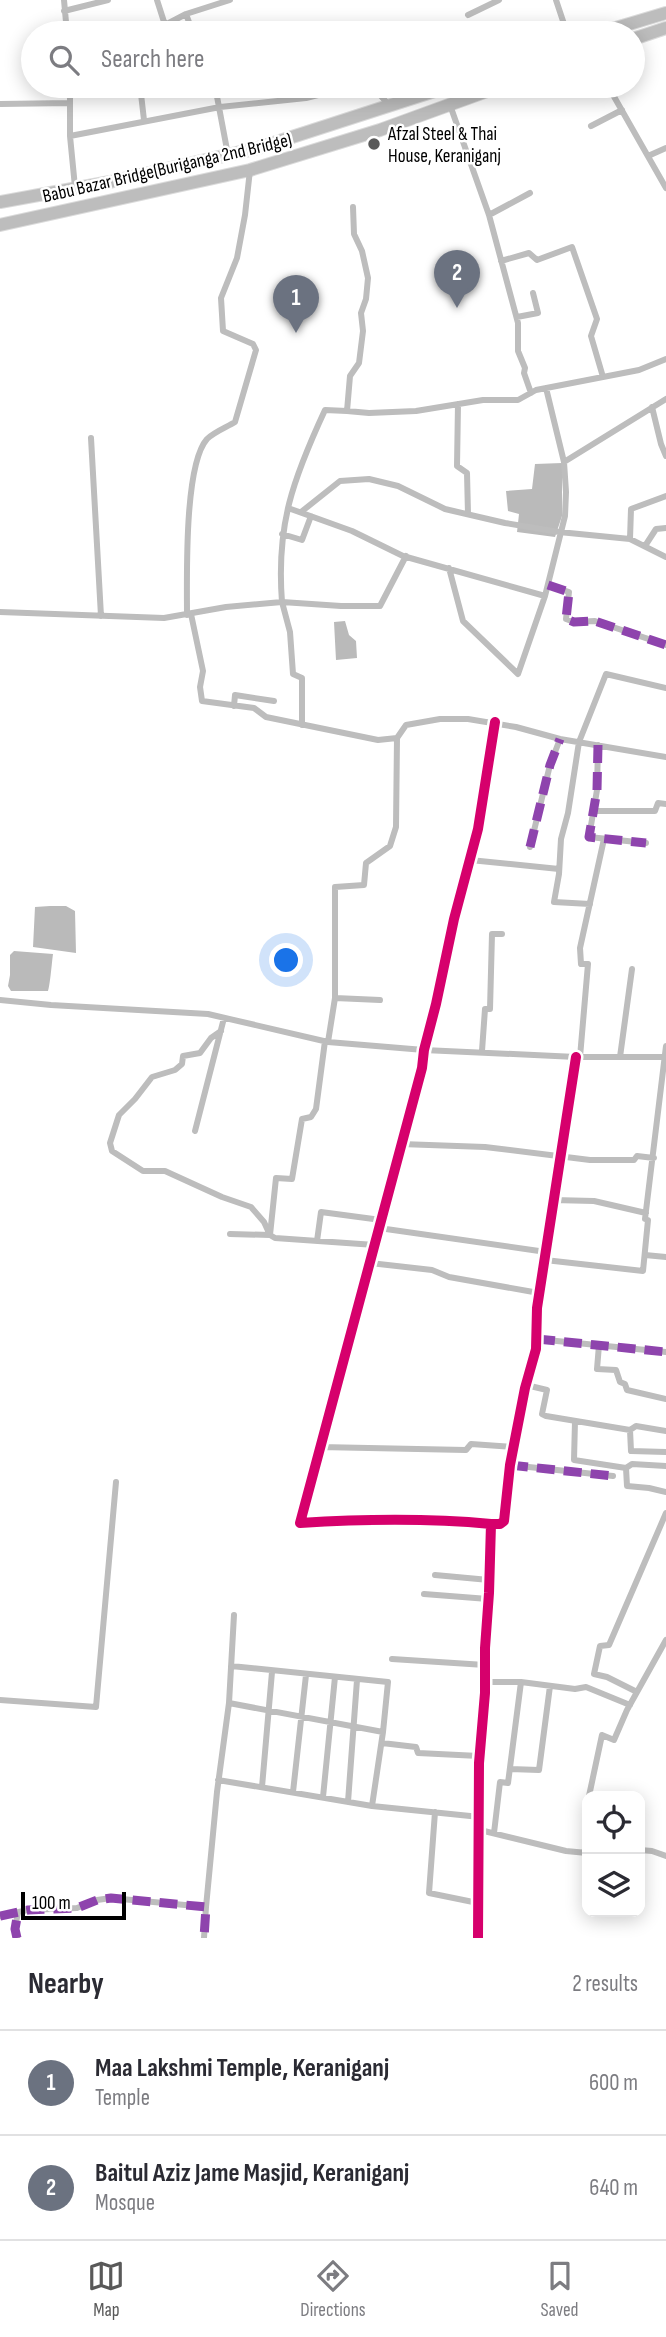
<!DOCTYPE html>
<html lang="en">
<head>
<meta charset="utf-8">
<style>
	body { margin:0; font-family:"Sofia Sans Condensed",sans-serif; background:#f7f7f7; color:#2b2b33 }
	.controls { position:absolute; right:21px; bottom:21px; display:grid; overflow:hidden; border-radius:14px; box-shadow:0 4px 18px #0003 }
	.controls button { width:63px; height:63px; display:grid; place-items:center; padding:0; border:0; border-bottom:2px solid #e1e1e2; background:#fff; color:#2b2b33; font:35px sans-serif }
	.scale { position:absolute; left:21px; bottom:18px; width:105px; box-sizing:border-box; padding-left:7px; border:4px solid #000; border-top:0; font-size:19px; line-height:24px; white-space:nowrap; color:#000; -webkit-text-stroke:5px #fff; paint-order:stroke }
	.you { position:absolute; left:287px; top:961px; width:24px; height:24px; margin:-18px; border:5px solid #fff; border-radius:50%; background:#1a73e8; box-shadow:0 0 0 10px #1a73e833 }
	.badge { display:grid; place-items:center; width:46px; height:46px; border-radius:50%; background:#595959; color:#fff; font-size:23px; font-weight:700 }
	.pin { position:absolute; translate:-50% -58px; filter:drop-shadow(0 2px 4px #0008) }
	.pin::after { content:''; position:absolute; top:37px; width:24px; height:21px; background:inherit; clip-path:polygon(0 0,100% 0,50% 100%) }
	.list { margin:0; padding:0; list-style:none }
	h2 { display:flex; justify-content:space-between; align-items:center; height:91px; margin:0; padding:0 28px; font-size:30px }
	h2 small { font-size:23px; font-weight:400; color:#7c7c81 }
	.list li { display:grid; grid-template-columns:46px 1fr auto; gap:21px; align-items:center; box-sizing:border-box; height:105px; padding:0 28px; border-top:2px solid #e1e1e2 }
	.list b { display:block; font-size:26px; white-space:nowrap }
	.list p { margin:0; font-size:23px; white-space:nowrap; color:#7c7c81 }
	.list em { font-size:23px; font-style:normal; color:#7c7c81 }
	.icon { flex:none; width:38px; height:38px; fill:none; stroke:currentColor; stroke-width:2; stroke-linecap:round; stroke-linejoin:round }
	.map { position:relative; flex:none; width:666px; height:1938px; overflow:hidden }
	.search { position:absolute; background:#fff; box-shadow:0 4px 18px #0003; left:21px; right:21px; top:21px; height:77px; display:flex; align-items:center; gap:18px; box-sizing:border-box; padding:0 24px; border-radius:38px; color:#7c7c81; font-size:26px }
	.sheet { height:301px; background:#fff }
	nav { display:flex; justify-content:space-around; align-items:center; box-sizing:border-box; height:98px; border-top:2px solid #e1e1e2; background:#fff; font-size:19px; color:#7c7c81 }
	nav a { display:grid; justify-items:center; gap:4px }
	nav .on { color:#595959 }
	.map>svg:first-child { display:block }
	.water { fill:#bababa }
	.lines { fill:none; stroke-linecap:round; stroke-linejoin:round }
	.highway-casing { stroke:#dbdbdb; stroke-width:14 }
	.street { stroke:#bdbdbd; stroke-width:6 }
	.highway { stroke:#bdbdbd; stroke-width:12 }
	.quiet { stroke:#8e44ad; stroke-width:9; stroke-dasharray:18 9; stroke-linecap:butt }
	.cycleway-casing { stroke:#fff; stroke-width:15 }
	.cycleway { stroke:#d6006c; stroke-width:10 }
	.poi-dot { fill:#595959; stroke:#fff; stroke-width:2.5 }
	.labels { text-anchor:middle; stroke-width:5; stroke-linejoin:round; paint-order:stroke }
	.poi-label { font-size:19px; fill:#000; stroke:#fff; text-anchor:start }
	.street-label { font-size:19px; fill:#000; stroke:#fff }
</style>
</head>
<body>
<div class="map">
<svg width="666" height="1938" viewBox="0 0 666 1938">
	<rect width="100%" height="100%" fill="#fff"/>
	<!-- water -->
	<path class="water" d="M562 463V516L555 537 517 532 519 514 508 511 506 491 532 489 535 464Z
		M345 621 349 635 356 641 357 658 336 660 334 622Z
		M50 906H66L75 911 76 953 33 947 35 907Z
		M14 951 53 954C52 961 50 986 48 991H11L8 986 10 975V955Z"/>
	<g class="lines">
		<!-- highway casing -->
		<g class="highway-casing">
			<path id="highway" d="M599 33 666 13
				M633 39 666 28
				M0 202 110 182 258 148 450 86
				M0 225 250 170 380 130 501 86"/>
		</g>
		<!-- street -->
		<path class="street" d="M64 0 67 33
			M157 0 165 25
			M556 0 567 33
			M64 11 108 0
			M186 14 193 33
			M468 15 499 0
			M166 33 165 25 186 14 230 0
			M70 86V136
			M215 86 228 155
			M372 86 389 105
			M608 86 666 188
			M0 104 70 103
			M450 105 489 215 518 323V351L525 368 524 373 531 393
			M144 120 141 94 178 86
			M591 126 622 110
			M648 156 666 148
			M75 187 70 136 220 107 306 98 354 86
			M353 207 354 234 362 251 368 278 366 299 361 313 363 331 359 363 350 376 347 411 369 413 416 411 483 400H518L536 390 639 370 666 359
			M489 215 530 193
			M501 261 529 253 537 260 572 247 597 319 591 336 603 377
			M517 317 538 313 533 293
			M458 404 457 466 467 473 468 514
			M652 407 661 444 666 456
			M91 438 101 616
			M564 462 666 399
			M288 508 352 531 403 556 545 596 565 516 566 492 564 462 546 388
			M301 512 340 481 369 479 398 486 445 509 505 523 559 532 630 539 666 557
			M282 534 302 540 311 516
			M630 539 631 509 666 496
			M645 546 656 529 666 528
			M449 568 463 621 518 674 545 596
			M548 585 569 592 566 619 574 622 595 621 666 645
			M0 612 164 618 226 607 282 602C276 525 293 479 325 410L347 411
			M191 614 203 671 200 687 202 701 254 708 266 717 378 740 397 738 406 725 440 719H468L516 727 560 739 666 757
			M187 615C187 578 184 465 207 439 214 432 227 427 235 422L256 350 253 344 223 331 221 298 237 258 245 215 250 170
			M234 706 235 695 274 701
			M302 725V678L293 674 290 632 282 602 341 606H380L406 556
			M598 745 597 790 589 837 646 843
			M594 811H655L658 803 666 804
			M530 847 550 765 560 739
			M470 860 559 869
			M590 904 554 902 559 874 561 839 568 813 579 742 606 674 666 688
			M335 998 380 1000
			M0 1000 51 1005 208 1014 328 1042 424 1050 576 1057H666
			M221 1031 211 1038 200 1053 183 1056 182 1064 175 1070 152 1077 135 1099 119 1115 110 1143 112 1151 143 1171H165L222 1197 251 1207 264 1222 270 1235 230 1234
			M325 1041 316 1109 311 1117 302 1119 292 1179 276 1178 270 1235 275 1238 375 1245
			M328 1042 335 998V887L364 885 366 863 390 846 396 827 397 738
			M482 1051 485 1009H490L492 934H502
			M580 1057 588 964H581L580 948 604 839
			M620 1057 632 969
			M195 1131 224 1018
			M401 1144 485 1147 590 1160H634L637 1156 654 1158
			M553 1200 594 1201 646 1213
			M379 1228 546 1252
			M317 1241 321 1212 381 1220
			M645 1255 666 1257
			M545 1260 643 1271 648 1220 645 1219 666 1046
			M370 1263 432 1270 449 1277 539 1293
			M537 1339 666 1352
			M599 1345 597 1369 616 1370 620 1382 625 1384 627 1390 666 1399
			M526 1385 547 1390 542 1414 546 1416 630 1430 636 1426 666 1431
			M575 1421 574 1460 626 1468 627 1486 649 1488 666 1492
			M630 1430 631 1451 666 1452
			M320 1447 466 1450 471 1444 513 1447
			M510 1465 613 1476
			M626 1468 632 1464 666 1466
			M491 1524C427 1518 363 1519 300 1523L422 1068 424 1050 436 1004 454 919 478 829 495 722
			M435 1575 489 1580
			M424 1594 488 1599
			M392 1659 485 1665
			M231 1666 388 1682 383 1732
			M485 1682H521L575 1689 586 1687 630 1705
			M637 1692 607 1677 594 1674 600 1646 609 1645 666 1513
			M0 1700 96 1707 116 1482
			M229 1703 383 1732 372 1806 480 1817
			M382 1743 416 1747 418 1753 479 1756
			M510 1769 539 1770 550 1686
			M218 1780 372 1806
			M262 1787 272 1672
			M293 1792 306 1675
			M589 1796 602 1735 614 1740 627 1710 666 1640
			M323 1797 335 1677
			M348 1802 357 1680
			M435 1812 429 1893 478 1903
			M480 1830 566 1851 587 1853
			M494 1833 500 1782 508 1783 521 1682
			M640 1850 652 1851 666 1856
			M584 1853 587 1842
			M206 1907 217 1792 229 1703 234 1615
			M0 1916 28 1910 77 1908 97 1900 111 1898 206 1907 204 1938
			M17 1938 15 1929 18 1912
			M478 1938 479 1763 485 1693V1648L489 1593 491 1524H500L504 1521 510 1465 525 1388 536 1349 537 1308 576 1057"/>
		<!-- highway -->
		<use href="#highway" class="highway"/>
		<!-- quiet -->
		<path class="quiet" d="M548 585 569 592 566 619 574 622 595 621 666 645
			M598 745 597 790 589 837 646 843
			M530 847 550 765 560 739
			M537 1339 666 1352
			M510 1465 613 1476
			M0 1916 28 1910 77 1908 97 1900 111 1898 206 1907 204 1938
			M17 1938 15 1929 18 1912"/>
		<!-- cycleway casing -->
		<g class="cycleway-casing">
			<path id="cycleway" d="M491 1524C427 1518 363 1519 300 1523L422 1068 424 1050 436 1004 454 919 478 829 495 722
				M478 1938 479 1763 485 1693V1648L489 1593 491 1524H500L504 1521 510 1465 525 1388 536 1349 537 1308 576 1057"/>
		</g>
		<!-- cycleway -->
		<use href="#cycleway" class="cycleway"/>
	</g>
	<!-- markers -->
	<circle class="poi-dot" cx="374" cy="144" r="7"/>
	<g class="labels">
		<!-- poi labels -->
		<g class="poi-label">
			<text x="388" y="140">Afzal Steel &amp; Thai<tspan x="388" dy="22">House, Keraniganj</tspan></text>
		</g>
		<!-- street labels -->
		<g class="street-label">
			<text transform="translate(167 167) rotate(-13)" y="7">Babu Bazar Bridge(Buriganga 2nd Bridge)</text>
		</g>
	</g>
</svg>
<div class="controls">
<button><svg class="icon" aria-label="locate" viewBox="0 0 24 24"><circle cx="12" cy="12" r="6"/><path d="M12 2v4M12 18v4M2 12h4M18 12h4"/></svg></button>
<button><svg class="icon" aria-label="layers" viewBox="0 0 24 24"><path d="M12 4l9 5-9 5-9-5zM3 14l9 5 9-5"/></svg></button>
</div>
<div class="scale">100 m</div>
<div class="you"></div>
<div class="pin badge" style="left:296px;top:333px;background:#6b7280">1</div>
<div class="pin badge" style="left:457px;top:308px;background:#6b7280">2</div>
<div class="search"><svg class="icon" aria-label="search" viewBox="0 0 24 24"><circle cx="10" cy="10" r="6"/><path d="M15 15l6 6"/></svg>Search here</div>
</div>
<section class="sheet">
<h2>Nearby<small>2 results</small></h2>
<ul class="list">
<li><span class="badge" style="background:#6b7280">1</span><div><b>Maa Lakshmi Temple, Keraniganj</b><p>Temple</p></div><em>600 m</em></li>
<li><span class="badge" style="background:#6b7280">2</span><div><b>Baitul Aziz Jame Masjid, Keraniganj</b><p>Mosque</p></div><em>640 m</em></li>
</ul>
</section>
<nav>
<a class="on"><svg class="icon" aria-label="map" viewBox="0 0 24 24"><path d="M3 6l6-2 6 2 6-2v14l-6 2-6-2-6 2zM9 4v14M15 6v14"/></svg>Map</a>
<a><svg class="icon" aria-label="directions" viewBox="0 0 24 24"><path d="M12 3l9 9-9 9-9-9zM9 14v-3h6M13 9l2 2-2 2"/></svg>Directions</a>
<a><svg class="icon" aria-label="saved" viewBox="0 0 24 24"><path d="M7 4h10v16l-5-4-5 4z"/></svg>Saved</a>
</nav>
</body>
</html>
